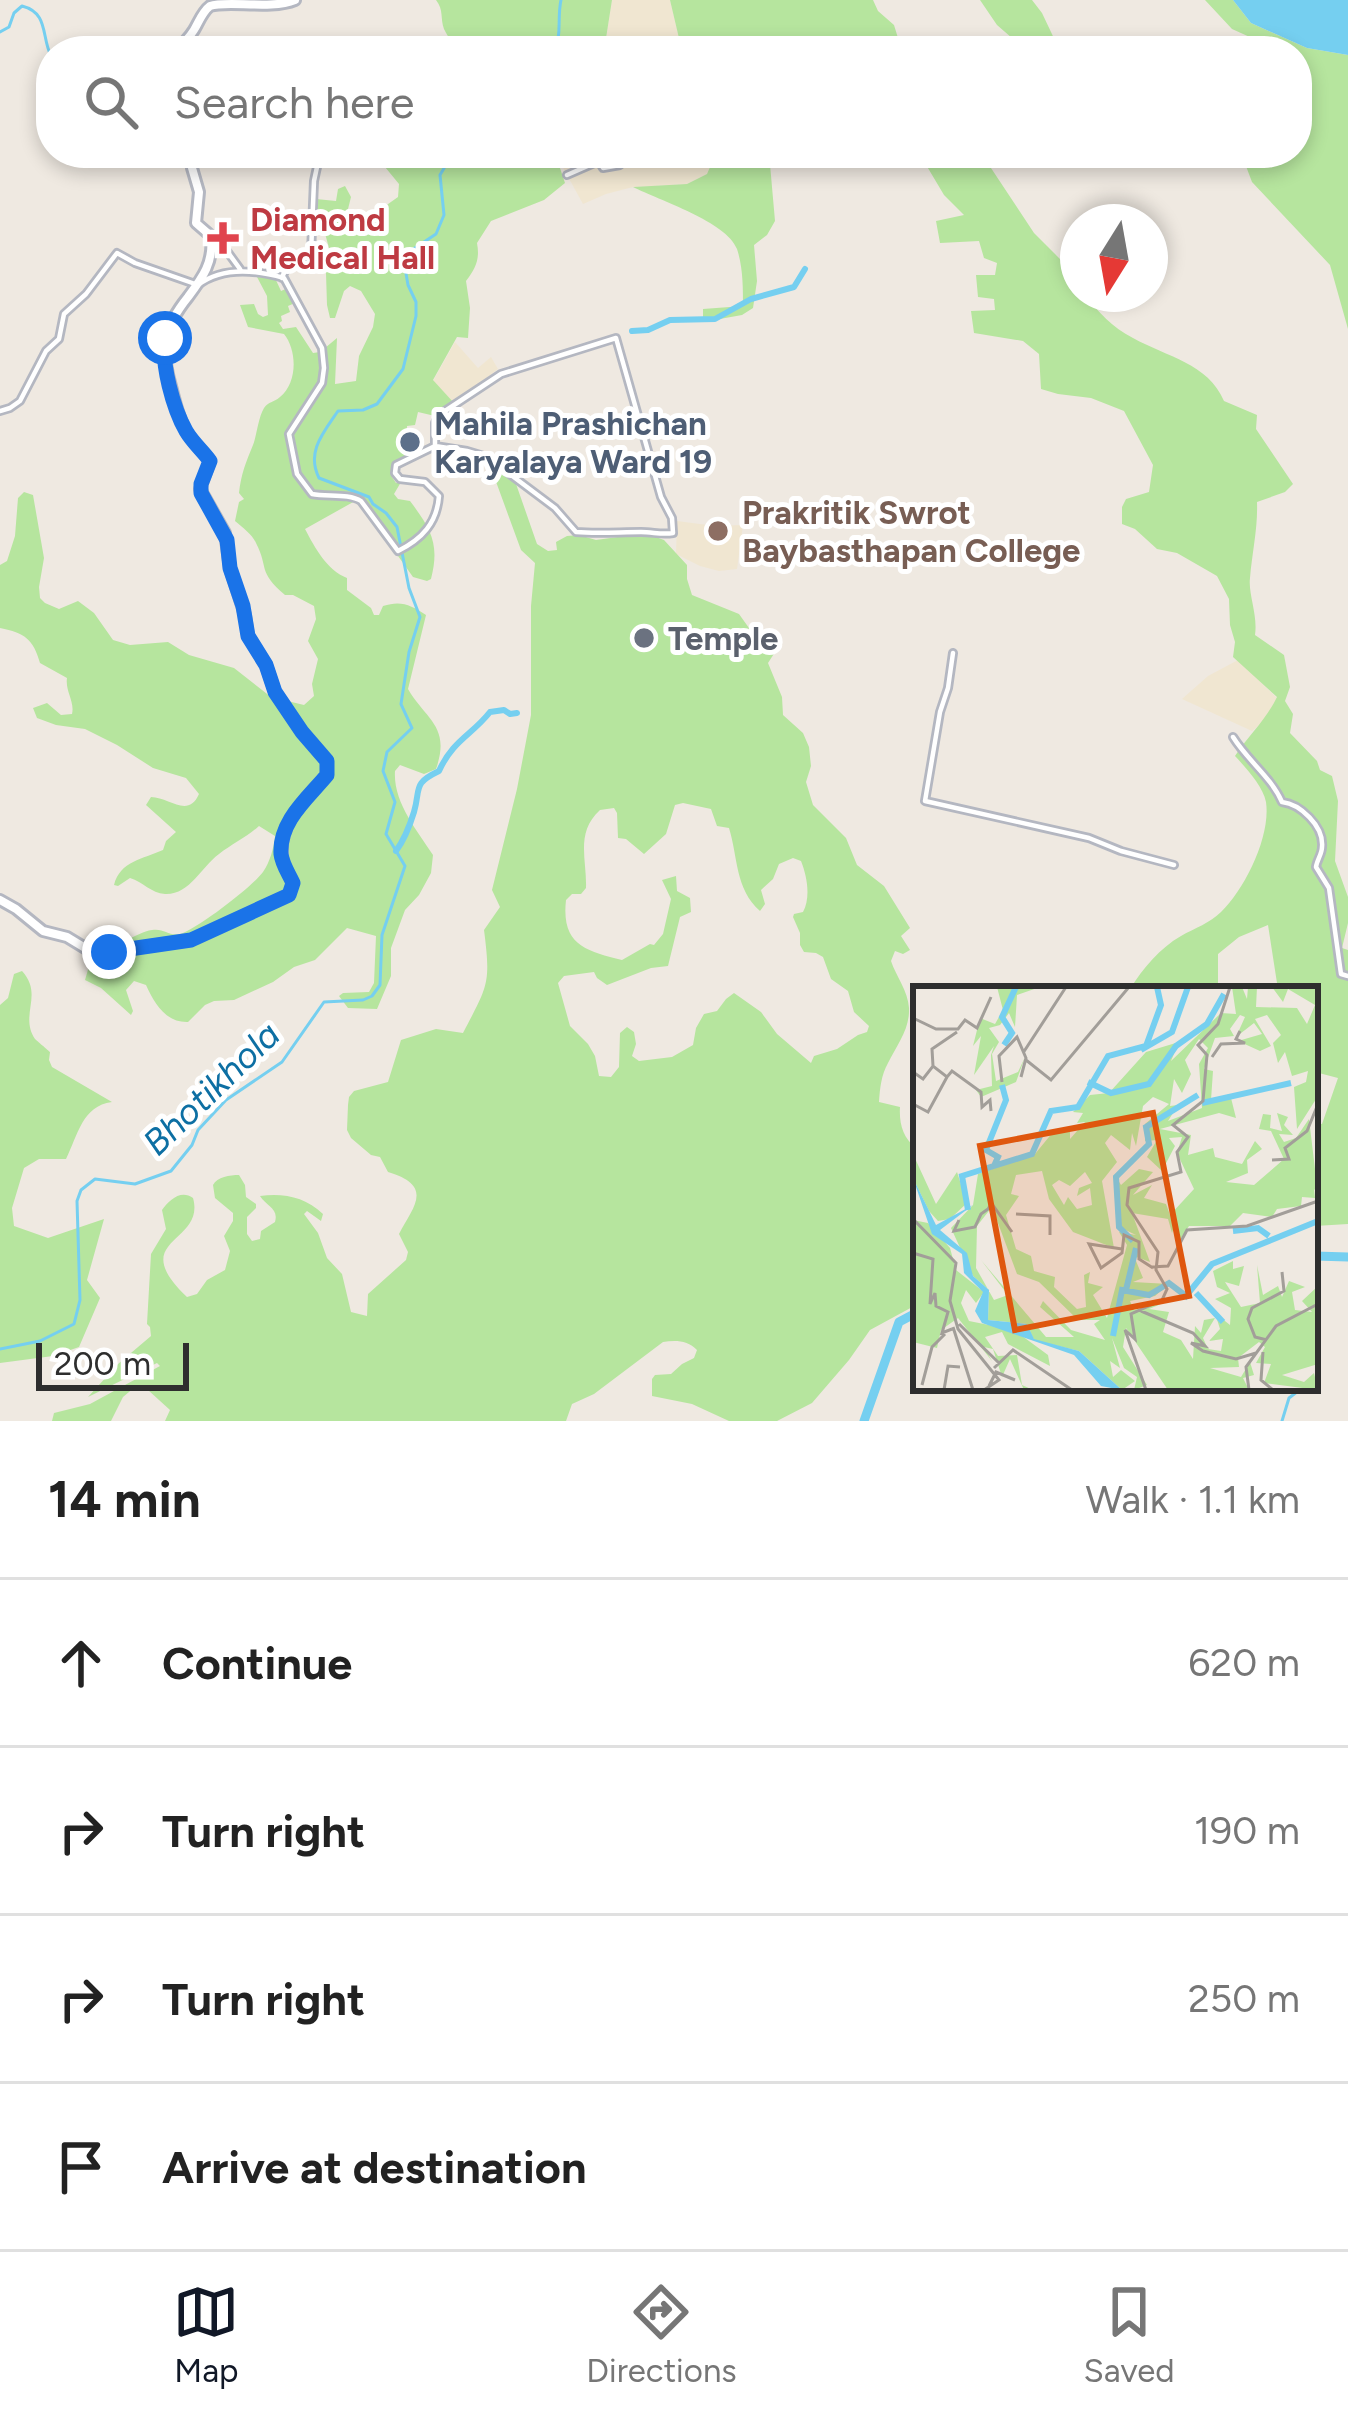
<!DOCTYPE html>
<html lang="en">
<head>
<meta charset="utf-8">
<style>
	body { margin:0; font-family:Figtree,sans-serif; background:#f6f6f6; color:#222 }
	.compass { position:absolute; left:1060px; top:204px; width:108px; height:108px; border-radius:50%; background:#fff; box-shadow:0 6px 18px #0003; rotate:191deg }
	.scale { position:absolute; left:36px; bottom:30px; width:153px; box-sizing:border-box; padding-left:12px; border:6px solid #2e2e2e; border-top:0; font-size:33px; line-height:42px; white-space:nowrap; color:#2e2e2e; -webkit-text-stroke:9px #fff; paint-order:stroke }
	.stop { position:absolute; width:36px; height:36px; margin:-27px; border:9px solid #1a73e8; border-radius:50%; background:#fff }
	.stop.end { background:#1a73e8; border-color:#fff; box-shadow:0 3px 12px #0008 }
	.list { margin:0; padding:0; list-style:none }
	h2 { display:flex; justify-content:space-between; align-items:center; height:156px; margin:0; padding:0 48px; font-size:51px }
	h2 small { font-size:39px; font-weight:400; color:#767676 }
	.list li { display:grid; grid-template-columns:78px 1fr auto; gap:36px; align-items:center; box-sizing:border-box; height:168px; padding:0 48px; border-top:3px solid #e0e0e0 }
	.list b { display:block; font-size:45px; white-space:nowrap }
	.list em { font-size:39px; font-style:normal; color:#767676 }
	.icon { flex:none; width:66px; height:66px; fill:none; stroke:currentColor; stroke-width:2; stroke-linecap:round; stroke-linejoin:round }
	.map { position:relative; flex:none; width:1348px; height:1421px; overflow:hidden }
	.search { position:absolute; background:#fff; box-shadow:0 6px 18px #0003; left:36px; right:36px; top:36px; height:132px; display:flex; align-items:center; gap:30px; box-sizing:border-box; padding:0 42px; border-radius:48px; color:#767676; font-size:45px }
	.sheet { height:828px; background:#fff }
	nav { display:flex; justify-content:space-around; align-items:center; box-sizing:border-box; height:168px; border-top:3px solid #e0e0e0; background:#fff; font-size:33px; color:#767676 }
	nav a { display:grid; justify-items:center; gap:6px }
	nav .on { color:#111827 }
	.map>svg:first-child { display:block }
	.education { fill:#f0e6d1 }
	.green { fill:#b6e59e; fill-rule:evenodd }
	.water { fill:#75cff0 }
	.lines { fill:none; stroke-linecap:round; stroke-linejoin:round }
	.stream { stroke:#75cff0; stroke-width:3 }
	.canal { stroke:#75cff0; stroke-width:6 }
	.river { stroke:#75cff0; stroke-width:9 }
	.minor-casing { stroke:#b4b7c1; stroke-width:10 }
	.secondary-casing { stroke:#b4b7c1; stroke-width:14 }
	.minor { stroke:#fff; stroke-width:4.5 }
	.secondary { stroke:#fff; stroke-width:8 }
	.route { stroke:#1a73e8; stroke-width:15 }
	.health-dot { fill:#e0444e; stroke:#fff; stroke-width:4.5 }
	.service-dot { fill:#5c6f8a; stroke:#fff; stroke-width:4.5 }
	.education-dot { fill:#8d6e63; stroke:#fff; stroke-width:4.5 }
	.worship-dot { fill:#6b7280; stroke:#fff; stroke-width:4.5 }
	.labels { text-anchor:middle; stroke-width:10; stroke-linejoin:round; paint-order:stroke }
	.health-label { font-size:33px; font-weight:bold; fill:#be3a42; stroke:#fff; text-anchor:start }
	.service-label { font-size:33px; font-weight:bold; fill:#4e5e75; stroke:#fff; text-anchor:start }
	.education-label { font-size:33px; font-weight:bold; fill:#785e54; stroke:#fff; text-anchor:start }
	.worship-label { font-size:33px; font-weight:bold; fill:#5b616d; stroke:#fff; text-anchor:start }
	.water-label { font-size:36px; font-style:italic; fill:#0d6fa3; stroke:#fff }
	.inset-river { fill:none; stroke:#75cff0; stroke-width:6 }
	.inset-road { fill:none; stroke:#a29e99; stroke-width:3 }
	.view { fill:#df570e; fill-opacity:0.15; stroke:#df570e; stroke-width:6 }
	.inset-edge { fill:none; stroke:#2e2e2e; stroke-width:6 }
</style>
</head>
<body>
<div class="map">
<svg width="1348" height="1421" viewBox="0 0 1348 1421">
	<rect width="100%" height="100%" fill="#efe9e1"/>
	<!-- education -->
	<path class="education" d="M612 0H670L682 51H604Z
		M555 153H716L707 174 687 184 633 187 606 194 583 204Z
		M455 342 478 368 491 357 498 369 454 403 433 381Z
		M677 521 715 526 743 525 737 569 719 571 700 566 676 554Z
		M1238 660 1277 698 1266 720 1252 731 1182 699 1208 676Z"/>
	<!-- green -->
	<path class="green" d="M436 0H612L604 51H451C452 40 449 39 444 29 440 18 444 10 436 0Z
		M670 0H873L878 11 894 25 902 51H824L821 46 812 51H682Z
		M980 0H1032L1042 13 1060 51H1023L1019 44 997 25Z
		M1205 0H1233L1251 23 1307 48 1348 55V329L1330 265 1252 182 1241 153H1297V79H1302L1300 66 1297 65V51L1259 50 1252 38 1232 29Z
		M381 153H555L565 183 544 200 491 221 477 243C480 259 476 268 466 281L470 308 468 338 457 337 433 380 454 403 435 416 418 412 415 425 407 426 406 456 393 466 392 477 396 483 401 482 394 494 398 499 410 501C431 529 440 544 431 579L427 581 413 577 371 518 355 501 305 529C315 548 327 570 347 578V590L371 608 374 615H379L383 606C401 600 411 605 426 615L408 689C426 720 451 726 436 769L424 774 400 765 395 771C393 802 417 830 433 855L431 873 419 895 405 910 391 948V976L377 1009 348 1008 339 996 343 993 369 992 374 983 376 936 347 928 315 960 294 967 273 982 234 1000 214 1001 205 1005 188 1022C166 1023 154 1003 146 985L134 981 126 990 133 1011 131 1015 101 988 85 980 92 956H121L126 940C134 937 144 931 152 930 164 928 168 936 180 934 197 929 252 887 263 872 270 862 274 847 275 836L259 826C247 837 232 844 219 854 201 867 190 895 165 894 151 893 143 882 130 878L118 886 114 885C120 861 143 859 163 850L166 841 176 832 146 805 151 797C169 797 188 819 199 794L186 778 153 768 117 745 85 729 56 725 37 718 33 708 47 703 61 715 72 714C75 702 65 691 67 678L40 663C33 639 25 633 0 628V565L7 561 15 536 18 498 24 492 33 495 44 558 39 587 40 598 45 603 59 609 78 601 94 613 113 640 130 645 168 642 189 655 234 668 271 697 304 705 314 696 312 684 318 659 308 641 316 619 314 606 293 595H285C257 571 269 568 256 543 252 534 242 527 235 521L239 502 244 499 239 493C241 474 246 462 253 445 257 435 258 418 264 408 269 401 273 403 280 397 298 382 297 350 284 334L248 327 240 305 254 304 258 314 263 317 268 315 267 296 257 277 275 278 281 291 288 288 295 303 288 306 290 312 281 316 282 321 279 323 283 329 296 327 313 353 320 352V361L325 363V348L337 338 335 384 356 381 359 356 373 327 375 314 361 291 350 286 344 291 335 318H330L327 305 326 273 318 270 306 258 312 255H331L324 230V211L315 209 316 199 336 201 338 189 345 186 351 197 346 217 353 228 371 227 378 221 381 209 398 197 399 184 385 167Z
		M716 153H769L775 221 767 235 754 245 757 281 753 308 742 315 703 322V309L743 306C743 288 743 267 737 249 727 222 659 200 633 187L687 184 707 174Z
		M919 153H975L989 165 1034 233 1062 261 1078 285V294H1084C1099 313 1112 327 1133 338 1167 357 1208 363 1224 401L1257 415 1256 429 1293 484 1285 492 1257 502C1258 528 1252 553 1250 578 1248 594 1258 615 1255 635L1284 655 1290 687 1285 701 1293 714 1290 733 1317 761 1320 770 1332 776 1338 801 1335 861 1348 897V923L1342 948 1348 950V1224L1315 1226V1123L1322 1124 1338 1078 1315 1072V989H1284L1277 983 1268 925 1239 937 1218 954V989H1130C1143 968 1160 948 1181 936 1195 928 1210 923 1221 912 1245 889 1271 836 1266 802 1263 786 1246 768 1235 756 1249 735 1266 720 1277 697L1233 657 1235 642 1230 625 1229 599 1217 576 1177 553 1157 549 1135 529 1122 524V507L1126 499 1149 492 1153 465 1124 411 1091 398 1058 394 1041 389 1039 354 1023 341 974 333 971 311 995 310 994 299 978 297 976 275H995L997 263 984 258 979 241 940 243 936 221 964 215 944 195Z
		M491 468 515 481 537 544 548 551 557 550 556 542 567 536 579 535 596 540 639 534 653 536 664 540 687 565V579L692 595 739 614 754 635 777 649 768 663 782 697 783 715 803 733 809 747 811 766 806 782 813 805 846 838 857 865 884 886 910 928 901 936 910 950 903 954 895 951 891 961C896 976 908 991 909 1008 910 1029 897 1045 888 1063 881 1076 880 1088 879 1102L900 1107C899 1124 903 1138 916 1148V1305L870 1330 849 1360 812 1403 777 1421H729L692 1404 652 1396V1379L655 1375 671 1374 682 1364 694 1358 697 1350C688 1340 675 1340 663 1342L594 1394 572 1404 566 1421H165L170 1410 148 1390 135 1387 123 1397 111 1421H52L54 1413 90 1404 160 1366 157 1363 88 1397 118 1364 151 1336 150 1327 147 1324 151 1254 166 1229 162 1210C169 1200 181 1189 193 1198 206 1244 125 1238 187 1297L197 1294 207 1280 225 1270 230 1251 224 1236 233 1221V1213L215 1198 213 1185C217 1177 230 1175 239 1175L245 1185 246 1197 256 1204V1208L247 1217V1234L252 1241 260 1239 261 1231 275 1222C279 1208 266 1206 260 1196 284 1193 305 1197 323 1214L321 1221 307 1211 304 1214 318 1233 327 1258 342 1274 351 1312 367 1316 368 1294 406 1260 408 1252 399 1234C413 1207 435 1186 388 1172L380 1157 371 1155 351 1138 347 1130 348 1105 349 1097 354 1091 388 1082 401 1040 436 1029 463 1033C488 985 491 984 484 930L500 907 492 890 517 789 531 715V606L535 563 521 550ZM683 803 711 809 717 826 729 828C738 857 735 889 760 911L765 904 761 890 773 879 779 864 793 858 801 861C807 876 811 897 803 912L794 914 793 917 800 933V945L804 952 816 953 823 957 831 979 848 991 854 1012 869 1026 867 1032 858 1035 837 1049 814 1056 811 1063 777 1034 761 1012 734 993 726 999 717 1011 704 1014 696 1028 693 1045 672 1057 639 1061 632 1056 636 1044 634 1032 627 1027 620 1033 619 1067 611 1077 599 1076 595 1056 588 1044 570 1026 558 983 564 976 594 972 597 978 607 985 651 968 668 966 680 917 691 912 690 898 677 891 676 876 662 880 671 899 663 934 654 945 650 944 622 960C586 951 561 945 566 900L572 894H581L586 888C587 859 575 833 600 810L614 808 617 813 618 838 626 839 644 854 666 834 675 805Z
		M22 971C44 995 19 1015 35 1039 36 1040 49 1051 50 1052L49 1060 52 1067 112 1102C82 1106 78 1135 66 1159H39L24 1168 12 1208 14 1226 48 1238 104 1219 87 1280 100 1298 79 1347 53 1356 0 1363V1005L8 998 14 974Z"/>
	<!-- water -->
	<path class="water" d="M1233 0H1348V55L1307 48 1251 23Z"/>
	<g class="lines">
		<!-- stream -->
		<path class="stream" d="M0 32 9 27 14 13 22 6C49 13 41 36 51 56
			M555 51C562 35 557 18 561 0
			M0 1349 40 1341 74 1324 80 1300 77 1201 81 1190 95 1179 135 1184 171 1171 192 1145 198 1130 226 1100 282 1062 324 1002 363 1000 372 996 380 985 382 935 405 866 386 834 395 802 383 771 387 752 412 728 401 704 409 652 420 617 409 588 397 527 386 513 373 504 369 497 319 478C306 452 323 433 338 411L363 410 377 404 403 369 416 316V302L408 285 403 256 436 234 444 215 440 175 453 153
			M1282 1421 1289 1398 1302 1388"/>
		<!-- canal -->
		<path class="canal" d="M632 331 648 330 670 320 715 319 751 299 794 287 805 269
			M396 851C404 840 410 825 414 812 421 788 412 784 439 771 453 740 472 735 490 712L504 710 510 714 517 713"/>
		<!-- river -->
		<path class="river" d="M1315 1256 1348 1257
			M864 1421 899 1322 916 1313"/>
		<!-- minor casing -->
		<g class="minor-casing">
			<path id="minor" d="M567 175 599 161 603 168 620 165
				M213 239 224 247 240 269
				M282 278C286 264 300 260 311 253L314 181 320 153
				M0 411 10 408 20 401 46 351 59 339 64 314 86 294 117 253 135 263 198 285C223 266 256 270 284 278L322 348 324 368 322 383 289 434 297 474 312 494C327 497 349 493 361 501L398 551C422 539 437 523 439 496L425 482 400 479 395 473 396 465 435 446V423L439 415 501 374 616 338 661 497 672 518 673 533C662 535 653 532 641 532 620 532 598 534 576 532L555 508 487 457 467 451 435 446
				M953 653 948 688 940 712 925 801 1089 838 1121 851 1174 865
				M1233 737C1248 761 1271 777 1282 802 1300 804 1324 826 1322 847 1322 854 1317 860 1316 867L1329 888 1341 974 1348 976"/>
		</g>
		<!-- secondary casing -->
		<g class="secondary-casing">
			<path id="secondary" d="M175 51C182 45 189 38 194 30 199 22 202 12 210 6 227 0 271 10 295 0
				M0 900 16 909 43 931 67 937 90 951 109 952 191 940 289 895 293 883C289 874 282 864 282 854 279 821 308 798 327 775V761L302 732 275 692 266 665 248 636 245 615 230 568 225 533 200 489 210 461C203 451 193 443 186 431 178 417 175 401 171 386 160 348 163 328 188 297 203 277 214 262 211 236L196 223 199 192 192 168V153"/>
		</g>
		<!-- minor -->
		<use href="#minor" class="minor"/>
		<!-- secondary -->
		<use href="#secondary" class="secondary"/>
	</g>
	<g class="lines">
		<!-- route -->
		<path class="route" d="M109 952 191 940 289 895 293 883C289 874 282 864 281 854 279 821 308 798 327 775V761L302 732 275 692 266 665 248 636 243 606 230 568 227 540 201 493V484L210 461C203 451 193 443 186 431 173 408 161 364 165 338"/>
	</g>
	<!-- markers -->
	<path class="health-dot" d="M217 220h12v12h12v12h-12v12h-12v-12h-12v-12h12z"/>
	<circle class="service-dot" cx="410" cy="442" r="12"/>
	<circle class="education-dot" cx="718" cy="531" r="12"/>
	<circle class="worship-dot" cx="644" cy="638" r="12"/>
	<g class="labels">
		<!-- health labels -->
		<g class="health-label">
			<text x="250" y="231">Diamond<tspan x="250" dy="38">Medical Hall</tspan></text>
		</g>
		<!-- service labels -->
		<g class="service-label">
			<text x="434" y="435">Mahila Prashichan<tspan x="434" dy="38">Karyalaya Ward 19</tspan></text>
		</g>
		<!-- education labels -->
		<g class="education-label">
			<text x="742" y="524">Prakritik Swrot<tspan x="742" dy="38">Baybasthapan College</tspan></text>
		</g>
		<!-- worship labels -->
		<g class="worship-label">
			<text x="668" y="650">Temple</text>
		</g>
		<!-- water labels -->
		<g class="water-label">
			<text transform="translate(211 1088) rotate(-44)" y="13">Bhotikhola</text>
		</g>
	</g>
	<!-- overview -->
	<g transform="translate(913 986)">
		<rect width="405" height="405" fill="#efe9e1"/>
		<path d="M84 1H127L104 9 102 41 96 27 87 39 76 42 86 56 79 68 83 95 105 86 112 71 103 96 68 111 63 104 79 100 78 69 81 60 61 89 68 50 60 60 67 32 82 38 90 24ZM319 1H329L334 13 335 1H344L343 21 384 22 394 38 402 19 375 3 370 16 359 1H405V110L384 143 381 101 393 96 395 85 379 90 372 66 365 77 360 57 368 49 354 29 342 33 358 60 347 65 325 55 349 48 341 37 323 51 332 31 327 29 317 43 321 50 302 52 291 83 300 85 298 114 317 108 323 132 306 127 247 143 278 149 275 169 300 162 302 171 329 178 342 155 349 163 334 174 335 187 313 196 341 199 371 173 358 145 346 143 350 128 358 129 357 142 369 145 364 127 375 131 371 139 380 149 366 148 371 156 383 152 396 133 405 208 401 203 402 212 389 211 388 220 364 223 359 231 330 227 317 240H276L267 254 262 237 259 247 255 233 219 227 237 276 221 270 230 292 220 296 256 298 242 310 217 315 221 324 248 318 236 323 256 326 250 346 268 354 280 373 282 340 288 347 291 334 302 332 290 352 295 363 308 365 310 353 296 355 307 343 302 327 317 339 318 322 302 313 317 307 304 301 300 285 320 275V283L331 280 326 300 312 296 328 321 347 317 344 279 350 309 365 300 369 311 376 295 392 301 379 306 382 324 399 326 389 315 405 300V378L369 389 391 396 401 387 405 404 351 397 358 378 343 377 352 361 346 356 325 372 326 381 297 382 328 391 337 376 341 389 330 392 336 404H255L213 342 210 361 234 399 221 404 224 391 211 382 199 352 207 382 197 375 200 391 208 384 222 395 209 404 166 365 121 354 114 338 75 334 76 304 60 290 38 242 60 219 65 188 122 168 140 146H157V153L172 136 164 137 170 127 160 126 177 109 196 107 233 66 266 56 258 75 308 27 323 28ZM286 53 295 62 286 78 289 122 255 135 265 119 257 120 261 93 269 107 278 88 272 74ZM240 111 256 118 232 138V155L244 154 234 171 249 185 262 160 256 152 269 151 264 167 281 203 257 229 253 218 231 212 239 199 220 209 240 186 226 183 208 199 202 189 206 241 223 249 206 246 214 259 194 332 180 309 190 301 175 297 177 286 171 289 173 321 164 323 141 301 142 291 121 285 118 270 103 263 93 229 106 210 98 208 103 189 129 185 136 213 160 246 201 262 189 195 204 176 192 157 198 149 217 164 219 147 223 160 230 120ZM172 186 179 197 166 202 164 210 177 202 179 219 164 223 155 211 151 219 139 199 146 194 157 200ZM79 221 104 288 126 296 165 334H187L181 338 192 354 158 344 130 315 127 321 161 351H133L68 274 95 309 81 314 63 282 64 240ZM0 168 23 218 44 186 54 217 37 233 25 235 16 225 0 192ZM0 234 15 237 37 262 43 284 71 306 63 317 53 304 48 317 56 335 101 344 135 369 137 380 95 358 89 346 72 351 85 370 104 369 109 399 120 404H111L97 373 89 391 80 363 71 361 79 375 45 332 28 344 24 362 0 356Z" fill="#b6e59e" fill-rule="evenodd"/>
		<path d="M0 192 23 239 60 219 27 244 54 267 60 290 76 304 75 334 114 338 121 353 166 365 209 404 188 400 161 369 69 337 62 325 70 306 51 287 49 268 19 248Z" fill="#75cff0"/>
		<path class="inset-river" d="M91 59 99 47 89 31 103 1M228 64 259 46 275 1M175 96 198 107 236 98 263 60 294 38 311 8M289 117 378 97M81 180 85 171 73 164 93 114 89 99M55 224 49 190 119 168 138 125 165 121 195 70 233 60 248 19 244 1M320 245 345 242 356 250M220 255 206 241 203 191 236 158 233 141 285 109M213 304 223 262M283 307 310 336M200 350 209 304 236 309 256 297 273 310 299 278 405 235"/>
		<path class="inset-road" d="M0 32 23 43H45L52 34 64 42 78 11M110 67 153 1M299 71 308 58 332 57 323 53 327 45M113 74 138 94 216 1M20 80 19 63 44 46M0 86 10 93 20 80 34 91 39 85 68 106 69 121 77 114 78 125M89 96 86 70 104 51 113 72 108 91M0 118 15 126 34 91M359 174 376 173 372 162 394 145 405 118M103 228 137 230V249M0 233 43 277 37 315 45 343 86 394 71 404M46 234 41 245 62 241 68 228 75 223 78 218H79L99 246M209 263 176 258 188 282 209 267 211 249 226 256V273L240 282M0 267 20 273 17 318 22 307 23 320 35 326 29 347 39 343M238 281 255 280 274 244 334 240 405 215M228 325 280 347 292 360 278 357 290 365 323 373 343 367M46 338 86 377M40 341 60 404M354 354 342 351 335 333 339 322 371 305 369 286M350 366 348 394 360 404M81 382 100 364 159 404M9 399 19 361 32 348M76 400 83 386 102 394M31 404 35 380 47 381M233 404 212 344 222 353 218 328 249 314 254 303 243 284 245 266 214 219 216 202 268 186 264 166 275 151 260 139 290 115 294 69 285 59 305 38 317 1M336 404 333 381 363 340 405 318"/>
		<path class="view" d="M240 127 276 310 102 344 67 160Z"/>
		<rect width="405" height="405" class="inset-edge"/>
	</g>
</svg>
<svg class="compass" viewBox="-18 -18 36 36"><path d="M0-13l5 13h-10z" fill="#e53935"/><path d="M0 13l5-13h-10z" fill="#767676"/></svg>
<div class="scale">200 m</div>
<div class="stop" style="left:165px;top:338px"></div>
<div class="stop end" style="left:109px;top:952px"></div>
<div class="search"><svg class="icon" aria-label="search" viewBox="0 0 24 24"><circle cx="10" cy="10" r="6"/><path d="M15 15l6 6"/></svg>Search here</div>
</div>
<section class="sheet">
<h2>14 min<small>Walk · 1.1 km</small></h2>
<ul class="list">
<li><svg class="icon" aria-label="ahead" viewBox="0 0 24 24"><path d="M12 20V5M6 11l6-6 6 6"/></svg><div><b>Continue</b></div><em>620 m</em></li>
<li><svg class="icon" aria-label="right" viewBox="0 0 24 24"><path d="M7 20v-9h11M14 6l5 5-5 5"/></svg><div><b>Turn right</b></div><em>190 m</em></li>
<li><svg class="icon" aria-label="right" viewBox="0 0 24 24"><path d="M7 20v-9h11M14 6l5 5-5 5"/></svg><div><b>Turn right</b></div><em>250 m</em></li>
<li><svg class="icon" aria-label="arrive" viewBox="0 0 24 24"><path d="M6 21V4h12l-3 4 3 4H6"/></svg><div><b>Arrive at destination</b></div></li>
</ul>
</section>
<nav>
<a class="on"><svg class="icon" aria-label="map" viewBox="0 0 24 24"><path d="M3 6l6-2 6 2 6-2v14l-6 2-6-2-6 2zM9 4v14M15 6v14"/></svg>Map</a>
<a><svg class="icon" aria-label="directions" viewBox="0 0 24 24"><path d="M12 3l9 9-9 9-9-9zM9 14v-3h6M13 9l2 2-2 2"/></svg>Directions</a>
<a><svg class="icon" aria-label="saved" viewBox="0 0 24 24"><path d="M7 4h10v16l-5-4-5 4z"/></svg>Saved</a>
</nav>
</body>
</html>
